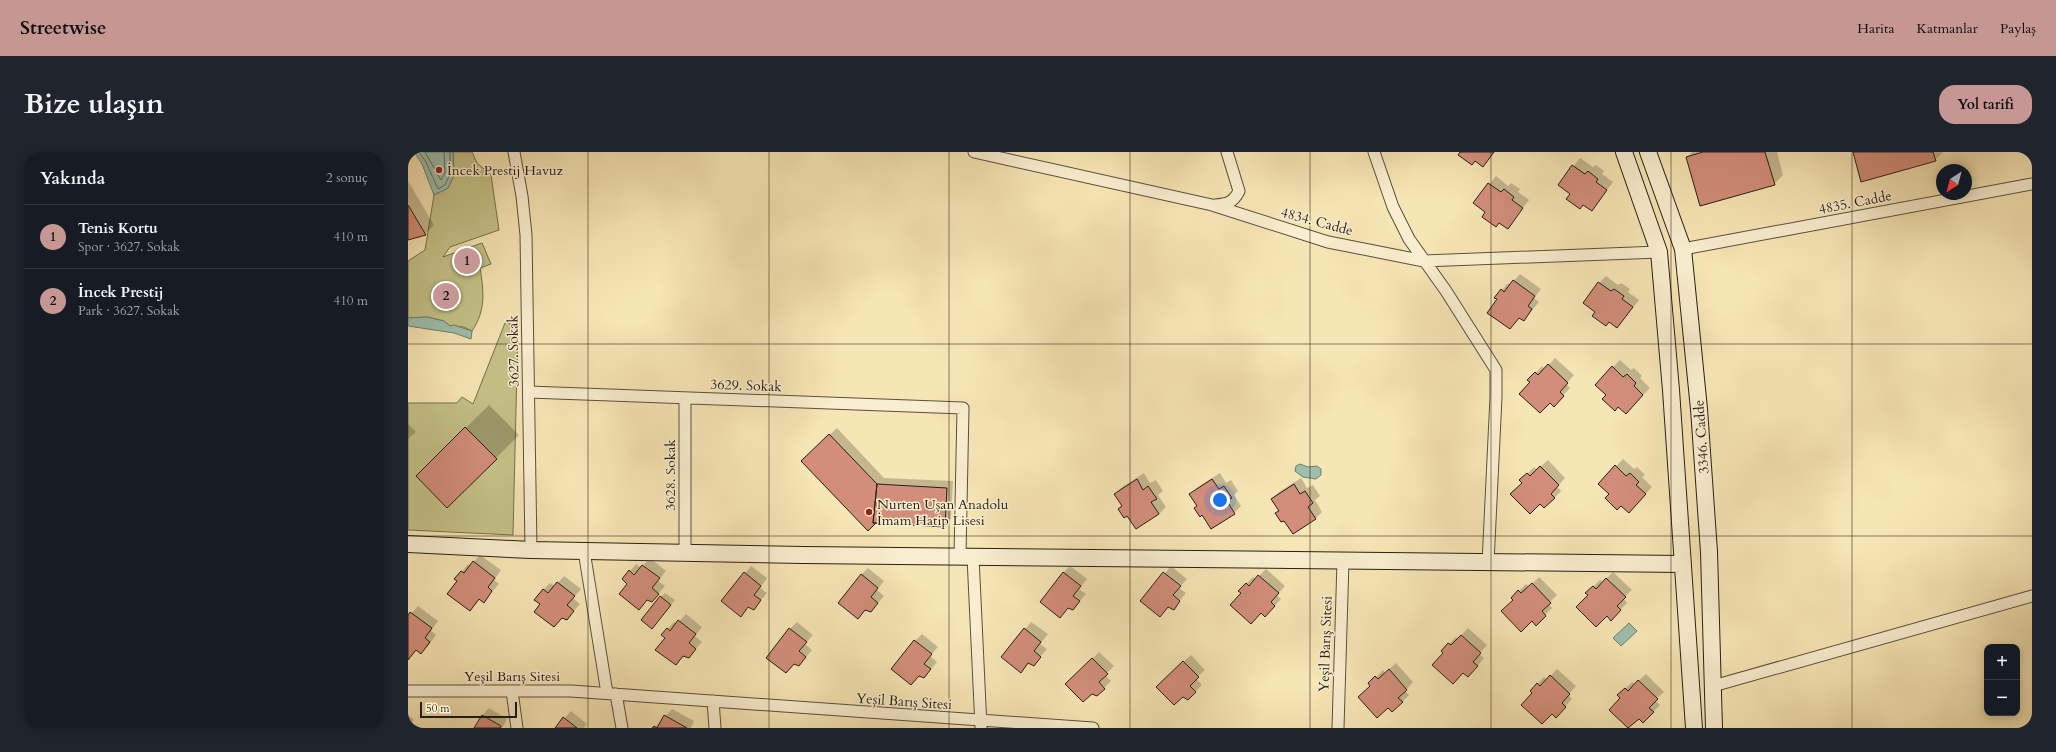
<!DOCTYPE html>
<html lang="tr">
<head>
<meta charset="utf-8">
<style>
	body { margin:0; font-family:Cardo,serif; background:#20242c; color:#f1f3f6 }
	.controls { position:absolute; right:12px; bottom:12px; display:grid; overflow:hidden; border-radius:8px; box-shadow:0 2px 10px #0003 }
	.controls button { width:36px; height:36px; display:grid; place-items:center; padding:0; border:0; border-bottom:1px solid #363941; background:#171b24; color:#f1f3f6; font:20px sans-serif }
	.compass { position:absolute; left:1528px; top:12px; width:36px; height:36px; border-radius:50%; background:#171b24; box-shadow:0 2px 10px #0003; rotate:216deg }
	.scale { position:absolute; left:12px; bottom:10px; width:97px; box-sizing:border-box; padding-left:4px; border:2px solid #281f14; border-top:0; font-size:11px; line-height:14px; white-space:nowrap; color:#281f14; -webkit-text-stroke:3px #f9eecf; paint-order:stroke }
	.you { position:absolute; left:812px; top:348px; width:14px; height:14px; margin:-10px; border:3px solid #fff; border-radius:50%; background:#1a73e8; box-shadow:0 0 0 6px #1a73e833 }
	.badge { display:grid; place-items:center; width:26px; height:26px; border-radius:50%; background:#c59692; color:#111; font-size:13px; font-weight:700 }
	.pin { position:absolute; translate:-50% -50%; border:2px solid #fff; box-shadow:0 1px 4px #0006 }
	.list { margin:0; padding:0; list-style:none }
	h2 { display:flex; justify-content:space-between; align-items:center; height:52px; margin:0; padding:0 16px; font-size:17px }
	h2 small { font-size:13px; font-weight:400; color:#9ea1a6 }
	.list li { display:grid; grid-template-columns:26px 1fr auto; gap:12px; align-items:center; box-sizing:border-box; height:64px; padding:0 16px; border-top:1px solid #363941 }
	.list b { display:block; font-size:15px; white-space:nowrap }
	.list p { margin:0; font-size:13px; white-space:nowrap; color:#9ea1a6 }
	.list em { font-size:13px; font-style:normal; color:#9ea1a6 }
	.map { position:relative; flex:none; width:1624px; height:576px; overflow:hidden; border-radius:16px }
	header { display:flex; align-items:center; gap:24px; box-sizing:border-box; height:56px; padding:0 20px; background:#c59692; color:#111 }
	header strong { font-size:19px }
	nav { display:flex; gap:22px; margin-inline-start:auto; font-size:14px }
	.intro { display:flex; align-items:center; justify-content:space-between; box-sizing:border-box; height:96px; padding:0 24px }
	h1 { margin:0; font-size:28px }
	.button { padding:10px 18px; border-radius:16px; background:#c59692; color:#111; font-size:14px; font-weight:700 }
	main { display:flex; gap:24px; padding:0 24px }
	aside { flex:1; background:#171b24; border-radius:16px; box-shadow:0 2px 10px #0003 }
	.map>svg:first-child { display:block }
	.green { fill:#c4c288; stroke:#76704e }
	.water { fill:#9dbfad; stroke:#6e7f70 }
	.shadow { fill:#0003 }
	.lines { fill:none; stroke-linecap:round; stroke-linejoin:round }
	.shore { stroke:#626f60; stroke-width:1 }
	.building { fill:#d28e7a; stroke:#281f14 }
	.street-casing { stroke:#5c503c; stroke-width:13 }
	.secondary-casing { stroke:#281f14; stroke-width:18 }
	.street { stroke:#f9eecf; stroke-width:11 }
	.secondary { stroke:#f9eecf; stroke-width:16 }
	.grid { fill:none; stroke:#281f14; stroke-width:1; stroke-opacity:0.55 }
	.poi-dot { fill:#8f2418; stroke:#f9eecf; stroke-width:1.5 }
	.labels { text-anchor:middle; stroke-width:3; stroke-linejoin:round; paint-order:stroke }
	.poi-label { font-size:14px; fill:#281f14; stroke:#f9eecf; text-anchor:start }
	.street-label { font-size:14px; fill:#281f14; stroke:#f9eecf }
</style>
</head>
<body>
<header>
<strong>Streetwise</strong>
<nav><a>Harita</a><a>Katmanlar</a><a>Paylaş</a></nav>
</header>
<div class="intro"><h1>Bize ulaşın</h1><a class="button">Yol tarifi</a></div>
<main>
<aside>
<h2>Yakında<small>2 sonuç</small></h2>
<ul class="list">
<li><span class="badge">1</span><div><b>Tenis Kortu</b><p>Spor · 3627. Sokak</p></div><em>410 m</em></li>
<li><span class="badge">2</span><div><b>İncek Prestij</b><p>Park · 3627. Sokak</p></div><em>410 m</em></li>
</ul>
</aside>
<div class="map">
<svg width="1624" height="576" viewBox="0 0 1624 576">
	<rect width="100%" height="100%" fill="#f6e5b5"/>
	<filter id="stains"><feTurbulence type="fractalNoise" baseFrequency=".005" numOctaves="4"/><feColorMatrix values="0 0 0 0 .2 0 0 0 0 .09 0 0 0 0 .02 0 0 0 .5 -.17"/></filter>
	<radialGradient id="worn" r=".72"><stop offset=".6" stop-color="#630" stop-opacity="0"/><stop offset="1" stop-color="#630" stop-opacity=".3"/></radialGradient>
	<!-- green -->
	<path class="green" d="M45 0H64L69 11 83 23 91 78 42 95 35 105 74 91 83 112 72 116C76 140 78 158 64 179L56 175 42 174 36 169 19 165 0 166V109L17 98 26 43 40 36 46 23Z
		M97 171 110 173 105 383 0 378V251H49L54 245 65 252Z"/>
	<!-- water -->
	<path class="water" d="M6 0H45L46 23 40 36 26 43 14 12Z
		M19 165 36 169 42 174 46 173 64 179 63 187 46 181 0 174V166Z
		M892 312 900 315 909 314 913 317V323L908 327 895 325 887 319 888 314Z
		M1221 471 1229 479 1213 494 1205 486Z"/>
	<!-- shadow -->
	<path class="shadow" d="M1053 0H1087L1075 14Z
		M1284 0H1369L1375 23 1366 32 1279 5Z
		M1446 0H1535L1527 8Z
		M1172 6 1185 15 1188 13 1196 19 1194 22 1205 30 1184 57 1151 33Z
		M1088 24 1100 34 1103 31 1112 37 1110 40 1121 48 1100 75 1067 51Z
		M0 29 26 73 17 82 0 87Z
		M1112 122 1133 137 1126 146 1131 150 1116 168 1112 165 1102 176 1091 147 1094 138 1100 131 1102 133Z
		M1198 124 1210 133 1213 131 1222 137 1220 140 1231 148 1209 175 1202 169 1198 173 1189 159 1191 131Z
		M1147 206 1166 223 1158 232 1162 236 1153 246 1121 228 1134 214 1137 217Z
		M1212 208 1223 218 1226 216 1234 224 1232 226 1242 236 1224 254H1210L1188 233Z
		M81 253 111 283 39 355 9 324Z
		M0 272 8 280 0 287Z
		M429 276 476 326 545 329 543 367 537 374 468 370 401 302Z
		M1215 307 1226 317 1229 315 1237 323 1234 325 1244 335 1227 353 1191 332Z
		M1140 308 1157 326 1149 335 1153 339 1146 346 1113 328 1126 315 1129 318Z
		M736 321 742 331 748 328 755 339 750 343 758 355 751 362 728 376 707 342 714 335Z
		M812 321 818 331 823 328 830 339 826 343 833 354 826 361 795 362 783 342 790 335Z
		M893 326 899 336 905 333 912 344 907 348 914 360 908 366 885 381 876 367 868 361 871 359 864 347 871 340Z
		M72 403 93 418 86 428 91 432 76 449 72 447 62 458 51 429 48 427 60 412 62 414Z
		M242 406 258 419 250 429 257 434 244 449 240 447 231 456 221 431 222 419 228 412 233 416Z
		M343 414 359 426 352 436 359 441 346 456 341 454 333 464 314 449Z
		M662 414 679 427 671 437 678 442 665 457 655 421Z
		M763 414 779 427 771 436 778 441 765 457 761 455 752 464 734 449Z
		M460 416 476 429 469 438 476 444 463 459 458 457 450 466 453 423Z
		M858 417 877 434 869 443 873 447 864 457 834 441 838 432 845 425 848 427Z
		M1205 420 1224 438 1215 446 1219 451 1210 460 1179 441 1192 428 1195 430Z
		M156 424 173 437 165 446 172 452 159 467 133 452 135 438 142 431 147 434Z
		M1131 425 1149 443 1140 452 1144 456 1128 472 1104 446 1118 432 1121 435Z
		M257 441 267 448 244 476 253 445Z
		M10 454 30 469 23 479 28 483 20 494 13 500 9 497 0 507V465Z
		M278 462 294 475 287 484 294 490 287 498 276 503 268 512 258 485 259 477 266 470 269 472Z
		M389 470 405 483 397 492 404 498 391 513 387 511 378 520 382 477Z
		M623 470 640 482 632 492 639 497 626 512 621 511 613 520 594 505Z
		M1060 476 1079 493 1071 502 1076 506 1067 517 1034 499 1048 485 1050 487Z
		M514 482 530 495 522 504 529 510 516 525 512 523 503 532 507 489Z
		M691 500 706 514 697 523 703 529 689 543 659 532Z
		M783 503 797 518 788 526 794 533 780 547 756 528Z
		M988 511 1005 530 997 539 1001 543 994 550 963 534 968 525 975 518 977 521Z
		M1149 517 1168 534 1160 543 1164 547 1148 564 1125 541 1129 532 1136 525 1139 528Z
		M1238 522 1256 540 1247 548 1252 553 1242 563 1231 565 1221 576 1202 557 1213 546 1211 543 1224 530 1227 532Z
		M81 556 99 567 94 576H67L75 563Z
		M264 557 286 569 283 576H246Z
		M163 559 179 572 176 576H148Z
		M0 563 6 568 0 575Z"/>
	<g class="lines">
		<!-- shore -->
		<path class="shore" d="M11 0 18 10 30 37 37 33 42 22V0
			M17 0 33 28 37 21 36 0"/>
	</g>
	<!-- building -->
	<path class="building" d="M1052 0H1086L1075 15 1067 9 1064 13 1050 3Z
		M1295 0H1357L1367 33 1292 54 1278 5Z
		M1445 0H1525L1528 9 1453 30Z
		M1164 13 1177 22 1180 19 1190 27 1188 30 1199 38 1184 59 1175 53 1172 57 1158 47 1162 42 1150 33Z
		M1080 31 1093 40 1096 37 1106 45 1104 48 1115 56 1100 77 1091 71 1088 75 1074 65 1077 60 1065 51Z
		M0 53 18 83 0 88Z
		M1105 128 1127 144 1120 154 1124 157 1116 169 1111 166 1102 177 1079 161 1089 147 1086 146 1093 137 1096 140Z
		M1190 130 1203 139 1206 137 1216 144 1214 147 1225 155 1209 176 1201 170 1198 174 1184 164 1187 160 1175 151Z
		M1140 212 1160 231 1152 240 1156 244 1146 255 1142 251 1132 261 1111 242 1122 230 1119 228 1127 220 1130 223Z
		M1204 214 1215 225 1219 222 1228 231 1226 234 1235 243 1218 262 1210 255 1207 259 1194 247 1198 243 1187 233Z
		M57 275 89 307 39 356 8 324Z
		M421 282 469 332 465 371H468L460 379 393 309Z
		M1207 313 1218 324 1222 321 1231 330 1228 333 1238 342 1221 361 1213 354 1209 358 1197 346 1201 342 1190 332Z
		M1132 314 1151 333 1143 342 1147 346 1136 356 1132 352 1122 362 1102 342 1114 331 1111 328 1119 321 1122 324Z
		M729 327 735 338 740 334 749 347 743 350 751 362 728 377 719 364 716 366 710 357 714 354 706 342Z
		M804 327 811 337 816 334 824 346 819 349 827 362 803 377 794 363 792 365 786 356 789 354 781 342Z
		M469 332 539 336 537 375 465 371Z
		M886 332 892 342 897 339 905 351 900 355 908 367 885 382 876 369 873 370 867 361 871 359 863 347Z
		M65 409 87 426 80 435 84 439 76 451 71 447 62 459 39 442 49 429 46 427 53 419 56 421Z
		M234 413 252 426 244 436 251 442 244 450 239 448 231 458 211 442 219 432 214 427 221 418 226 423Z
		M336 420 353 434 346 443 353 448 346 458 340 455 333 465 313 449Z
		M655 420 673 434 665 444 672 449 665 458 660 456 652 466 632 450Z
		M755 420 773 434 765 443 772 449 766 458 760 455 752 465 732 449Z
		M453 422 470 436 463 445 470 451 463 460 457 458 450 467 430 451Z
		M850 423 871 441 863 450 867 454 857 465 853 461 843 472 822 453 833 441 830 439 838 431 841 434Z
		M1198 426 1218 445 1209 454 1213 458 1203 469 1199 464 1188 475 1168 455 1180 443 1177 441 1185 434 1188 437Z
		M149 430 167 444 159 453 166 459 159 468 154 466 146 475 126 460 132 452 126 448 135 437 140 441Z
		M1124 431 1143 451 1134 459 1138 464 1128 474 1124 469 1113 480 1093 459 1105 448 1103 446 1110 438 1113 441Z
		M252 444 263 453 244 477 233 468Z
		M2 460 24 476 17 486 22 490 13 502 8 498 0 508V463Z
		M270 468 288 482 281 491 288 497 281 506 275 504 268 513 247 498 257 486 253 483 259 476 262 479Z
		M381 476 399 490 391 499 398 505 391 514 386 512 378 521 358 506Z
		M616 476 633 490 626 499 633 505 626 514 620 511 613 521 593 505Z
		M1053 483 1073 501 1065 510 1070 514 1060 525 1055 521 1045 532 1024 513 1035 501 1033 499 1040 491 1043 493Z
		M506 488 524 502 516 512 523 517 516 526 511 524 503 533 483 517Z
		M684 506 700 522 691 530 697 537 689 544 684 542 675 550 657 532Z
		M775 509 791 525 782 534 788 540 780 548 775 545 766 553 748 535Z
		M981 517 999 538 990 546 995 550 984 560 980 556 969 566 950 545 962 534 960 531 967 524 970 527Z
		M1142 523 1162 542 1154 551 1158 555 1148 566 1144 562 1134 572 1113 553 1124 541 1122 539 1129 531 1132 534Z
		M1230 528 1250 547 1241 556 1246 560 1235 571 1231 567 1220 576 1201 558 1212 546 1209 543 1217 536 1220 539Z
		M74 563 93 574 92 576H66Z
		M256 563 279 576H244L246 574 249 576Z
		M155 565 169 576H147Z"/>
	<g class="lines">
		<!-- street casing -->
		<g class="street-casing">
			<path id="street" d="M106 0 114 44 118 83 123 398
				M566 0 804 53 920 90 1016 109 1251 100
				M966 0 985 55 1001 87 1038 139 1088 218V245L1080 411
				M807 53C819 52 825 51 831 39L819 0
				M1275 97 1624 32
				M121 240 555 256 552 404
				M176 399 199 541
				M277 400V246
				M565 405 573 575
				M1305 534 1624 444
				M0 539H163L685 576
				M104 539 109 576
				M208 542 214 576
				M305 549 307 576
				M930 576 935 409"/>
		</g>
		<!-- secondary casing -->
		<g class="secondary-casing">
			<path id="secondary" d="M1216 0 1251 100 1263 238 1286 576
				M1240 0 1275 97 1291 257 1301 400 1306 576
				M0 392 123 398 395 403 1275 412"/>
		</g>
		<!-- street -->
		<use href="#street" class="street"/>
		<!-- secondary -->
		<use href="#secondary" class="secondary"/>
	</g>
	<!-- grid -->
	<path class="grid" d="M180 0V576M361 0V576M541 0V576M722 0V576M902 0V576M1083 0V576M1263 0V576M1444 0V576M0 192H1624M0 384H1624"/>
	<!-- markers -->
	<g class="poi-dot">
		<circle cx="31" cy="18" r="4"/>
		<circle cx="461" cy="360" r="4"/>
	</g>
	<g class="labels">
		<!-- poi labels -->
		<g class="poi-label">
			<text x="39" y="23">İncek Prestij Havuz</text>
			<text x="469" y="357">Nurten Uşan Anadolu<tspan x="469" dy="16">İmam Hatip Lisesi</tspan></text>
		</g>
		<!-- street labels -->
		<g class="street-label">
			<text transform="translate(1447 50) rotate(-11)" y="5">4835. Cadde</text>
			<text transform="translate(909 69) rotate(15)" y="5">4834. Cadde</text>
			<text transform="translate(105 199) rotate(-91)" y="5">3627. Sokak</text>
			<text transform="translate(338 233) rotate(2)" y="5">3629. Sokak</text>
			<text transform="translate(1293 285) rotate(-94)" y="5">3346. Cadde</text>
			<text transform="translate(262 323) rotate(-90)" y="5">3628. Sokak</text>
			<text transform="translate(917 492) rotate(-88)" y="5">Yeşil Barış Sitesi</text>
			<text x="104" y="529">Yeşil Barış Sitesi</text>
			<text transform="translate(496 549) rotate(4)" y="5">Yeşil Barış Sitesi</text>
		</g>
	</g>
	<rect width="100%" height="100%" filter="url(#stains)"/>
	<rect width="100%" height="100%" fill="url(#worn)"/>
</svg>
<div class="controls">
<button>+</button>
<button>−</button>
</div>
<svg class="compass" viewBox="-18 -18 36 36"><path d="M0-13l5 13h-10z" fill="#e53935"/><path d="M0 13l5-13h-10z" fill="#9ea1a6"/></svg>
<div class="scale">50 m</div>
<div class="you"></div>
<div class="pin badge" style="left:59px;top:109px">1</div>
<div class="pin badge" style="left:38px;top:144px">2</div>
</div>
</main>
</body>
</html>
